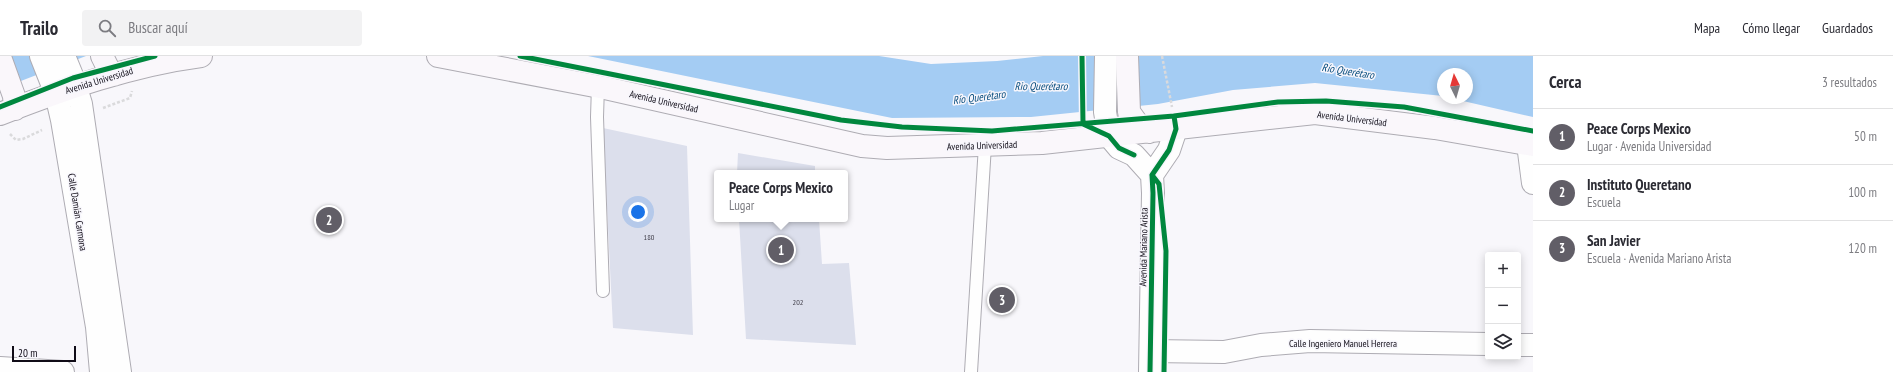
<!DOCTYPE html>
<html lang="es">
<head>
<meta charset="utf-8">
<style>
	body { margin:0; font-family:"PT Sans Narrow",sans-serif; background:#f2f2f3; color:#2b2b33 }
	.controls { position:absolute; right:12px; bottom:12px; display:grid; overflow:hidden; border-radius:4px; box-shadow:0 2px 10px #0003 }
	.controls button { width:36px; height:36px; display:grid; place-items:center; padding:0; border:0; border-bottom:1px solid #e1e1e2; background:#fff; color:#2b2b33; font:20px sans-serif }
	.compass { position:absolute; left:1437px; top:12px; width:36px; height:36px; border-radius:50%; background:#fff; box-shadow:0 2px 10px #0003; rotate:355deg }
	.scale { position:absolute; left:12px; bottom:10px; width:64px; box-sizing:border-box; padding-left:4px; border:2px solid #100c17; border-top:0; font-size:11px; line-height:14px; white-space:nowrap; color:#100c17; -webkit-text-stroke:3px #f7f6fc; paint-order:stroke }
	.you { position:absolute; left:638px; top:156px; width:14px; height:14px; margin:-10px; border:3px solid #fff; border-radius:50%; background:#1a73e8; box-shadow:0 0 0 6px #1a73e833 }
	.badge { display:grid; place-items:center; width:26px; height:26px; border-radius:50%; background:#615e67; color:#fff; font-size:13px; font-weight:700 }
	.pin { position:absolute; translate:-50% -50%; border:2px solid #fff; box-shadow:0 1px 4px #0006 }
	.popup { position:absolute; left:714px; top:114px; width:134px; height:52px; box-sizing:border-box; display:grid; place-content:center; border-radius:4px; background:#fff; filter:drop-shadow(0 1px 3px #0005); font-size:13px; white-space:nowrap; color:#7c7c81 }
	.popup b { font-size:15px; color:#2b2b33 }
	.popup::after { content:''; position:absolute; left:50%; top:100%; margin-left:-8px; border:8px solid transparent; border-top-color:#fff }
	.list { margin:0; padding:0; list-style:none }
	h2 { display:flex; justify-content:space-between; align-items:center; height:52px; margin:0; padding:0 16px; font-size:17px }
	h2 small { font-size:13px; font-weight:400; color:#7c7c81 }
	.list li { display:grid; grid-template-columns:26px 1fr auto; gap:12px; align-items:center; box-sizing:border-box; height:56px; padding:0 16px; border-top:1px solid #e1e1e2 }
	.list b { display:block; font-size:15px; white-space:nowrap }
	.list p { margin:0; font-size:13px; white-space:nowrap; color:#7c7c81 }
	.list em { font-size:13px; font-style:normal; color:#7c7c81 }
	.icon { flex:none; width:22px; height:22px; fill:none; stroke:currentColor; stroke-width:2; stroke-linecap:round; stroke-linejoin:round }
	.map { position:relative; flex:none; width:1533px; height:316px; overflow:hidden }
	header { display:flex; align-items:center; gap:24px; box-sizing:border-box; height:56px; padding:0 20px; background:#fff; border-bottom:1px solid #e1e1e2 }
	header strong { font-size:19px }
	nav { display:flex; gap:22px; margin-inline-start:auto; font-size:14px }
	.search { width:280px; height:36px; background:#f2f2f3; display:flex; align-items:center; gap:10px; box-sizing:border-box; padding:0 14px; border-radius:4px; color:#7c7c81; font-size:15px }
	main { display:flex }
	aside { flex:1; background:#fff }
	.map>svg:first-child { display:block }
	.water { fill:#a4ccf3 }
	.building { fill:#dcdfec }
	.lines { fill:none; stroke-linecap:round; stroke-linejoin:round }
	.service-casing { stroke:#aeacb3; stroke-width:14 }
	.minor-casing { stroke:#aeacb3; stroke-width:24 }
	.tertiary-casing { stroke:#aeacb3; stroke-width:24 }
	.secondary-casing { stroke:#aeacb3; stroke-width:24 }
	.path { stroke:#dadadc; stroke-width:2.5; stroke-dasharray:3 2; stroke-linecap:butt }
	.service { stroke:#fefefe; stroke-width:12 }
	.minor { stroke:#fefefe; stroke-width:22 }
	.tertiary { stroke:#fefefe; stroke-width:22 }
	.secondary { stroke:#faf7fb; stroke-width:22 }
	.cycleway-casing { stroke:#f7f6fc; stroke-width:8 }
	.cycleway { stroke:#00873e; stroke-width:5 }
	.labels { text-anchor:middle; stroke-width:3; stroke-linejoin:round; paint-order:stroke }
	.number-label { font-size:8px; fill:#43414c }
	.street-label { font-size:10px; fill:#100c17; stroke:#f7f6fc }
	.water-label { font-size:11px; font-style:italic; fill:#064c7d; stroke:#f7f6fc }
</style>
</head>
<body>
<header>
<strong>Trailo</strong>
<div class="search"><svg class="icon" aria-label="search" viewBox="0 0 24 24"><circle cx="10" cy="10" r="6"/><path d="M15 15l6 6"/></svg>Buscar aquí</div>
<nav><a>Mapa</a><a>Cómo llegar</a><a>Guardados</a></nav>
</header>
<main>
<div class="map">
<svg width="1533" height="316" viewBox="0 0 1533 316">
	<rect width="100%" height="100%" fill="#f8f7fb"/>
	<!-- water -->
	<path class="water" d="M0 0H86L0 33Z
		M588 0H879L931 8 997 5 1043 0H1533V61L1450 42H1467V18H1443V40L1315 27 1233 34 1158 48 1031 61 892 62Z"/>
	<!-- building -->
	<path class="building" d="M603 72 687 90 693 279 613 272Z
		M738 97 815 110V117H737Z
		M739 163H819L822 208 849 207 856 289 746 283Z"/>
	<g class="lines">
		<!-- service casing -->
		<g class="service-casing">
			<path id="service" d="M598 30 597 61 603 235
				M971 316 985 89"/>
		</g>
		<!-- minor casing -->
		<g class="minor-casing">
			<path id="minor" d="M1528 88 1533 127
				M1518 289H1533
				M1151 295 1224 296 1261 289 1310 285 1488 288
				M0 312 63 316"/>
		</g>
		<!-- tertiary casing -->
		<g class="tertiary-casing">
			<path id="tertiary" d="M41 0 56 38 62 64 97 271 101 316
				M64 0 73 22 81 48 120 316
				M1106 0 1105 56 1109 80 1119 92 1134 99 1152 119 1153 137 1150 316
				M1152 119 1169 94 1176 73"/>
		</g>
		<!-- secondary casing -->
		<g class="secondary-casing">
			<path id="secondary" d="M102 0 108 12 114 19
				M438 0 605 32 862 90 887 92 1042 87 1315 57 1435 72 1533 89
				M1127 0 1129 56 1137 67 1149 76
				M0 1 14 40 15 53
				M0 58C64 33 132 9 201 0"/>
		</g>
		<!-- path -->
		<path class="path" d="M1162 0 1172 51
			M103 52 130 42 132 35
			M10 78 16 84 23 83 42 74"/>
		<!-- service -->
		<use href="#service" class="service"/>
		<!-- minor -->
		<use href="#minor" class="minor"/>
		<!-- tertiary -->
		<use href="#tertiary" class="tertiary"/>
		<!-- secondary -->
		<use href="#secondary" class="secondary"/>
		<!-- cycleway casing -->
		<g class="cycleway-casing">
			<path id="cycleway" d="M520 0 841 64 902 71 992 75 1174 60 1278 46 1326 45 1404 51 1533 75
				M1082 0 1083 67
				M0 51 73 22 155 0
				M1083 68 1109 80 1119 92 1134 99
				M1152 119 1159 128 1166 195 1164 316
				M1150 316 1153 137 1152 119 1169 94 1176 73 1174 60"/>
		</g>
		<!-- cycleway -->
		<use href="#cycleway" class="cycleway"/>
	</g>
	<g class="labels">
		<!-- number labels -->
		<g class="number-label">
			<text x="649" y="184">180</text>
			<text x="798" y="249">202</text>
		</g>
		<!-- street labels -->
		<g class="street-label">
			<text transform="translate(99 24) rotate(-17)" y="4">Avenida Universidad</text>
			<text transform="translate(664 45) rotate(13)" y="4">Avenida Universidad</text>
			<text transform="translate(1352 62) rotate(7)" y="4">Avenida Universidad</text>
			<text transform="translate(982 89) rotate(-2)" y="4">Avenida Universidad</text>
			<text transform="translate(78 156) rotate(81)" y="4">Calle Damián Carmona</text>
			<text transform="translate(1143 191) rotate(-89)" y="4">Avenida Mariano Arista</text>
			<text x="1343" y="291">Calle Ingeniero Manuel Herrera</text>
		</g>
		<!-- water labels -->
		<g class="water-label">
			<text transform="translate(1348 15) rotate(9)" y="4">Río Querétaro</text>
			<text x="1041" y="34">Rio Querétaro</text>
			<text transform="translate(979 41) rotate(-7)" y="4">Río Querétaro</text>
		</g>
	</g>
</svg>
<div class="controls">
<button>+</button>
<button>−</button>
<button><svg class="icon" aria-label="layers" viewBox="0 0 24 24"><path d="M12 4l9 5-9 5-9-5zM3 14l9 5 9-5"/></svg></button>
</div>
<svg class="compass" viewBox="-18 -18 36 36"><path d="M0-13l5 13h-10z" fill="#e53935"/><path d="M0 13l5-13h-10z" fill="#7c7c81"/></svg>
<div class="scale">20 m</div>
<div class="you"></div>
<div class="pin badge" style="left:781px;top:194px">1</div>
<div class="popup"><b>Peace Corps Mexico</b>Lugar</div>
<div class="pin badge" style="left:329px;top:164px">2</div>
<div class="pin badge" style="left:1002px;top:244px">3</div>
</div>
<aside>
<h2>Cerca<small>3 resultados</small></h2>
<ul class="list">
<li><span class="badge">1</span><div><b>Peace Corps Mexico</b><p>Lugar · Avenida Universidad</p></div><em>50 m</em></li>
<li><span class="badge">2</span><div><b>Instituto Queretano</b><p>Escuela</p></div><em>100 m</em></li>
<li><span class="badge">3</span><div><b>San Javier</b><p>Escuela · Avenida Mariano Arista</p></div><em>120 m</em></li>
</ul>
</aside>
</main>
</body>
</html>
